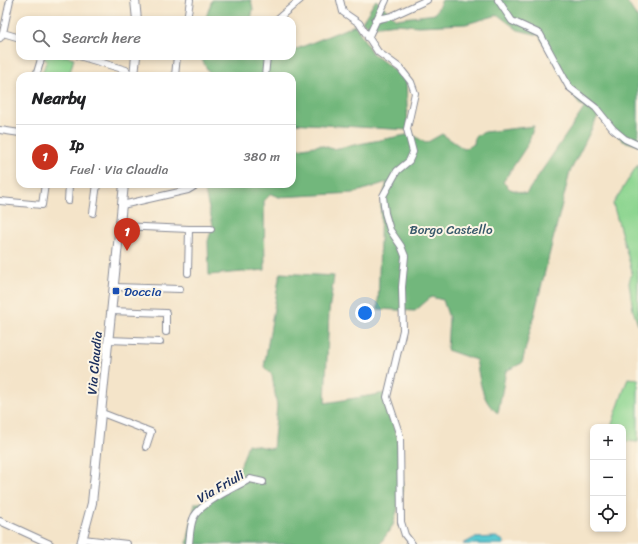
<!DOCTYPE html>
<html lang="en">
<head>
<meta charset="utf-8">
<style>
	body { margin:0; font-family:Sriracha,sans-serif; background:#f2f2f2; color:#202124 }
	.controls { position:absolute; right:12px; bottom:12px; display:grid; overflow:hidden; border-radius:8px; box-shadow:0 2px 6px #0003 }
	.controls button { width:36px; height:36px; display:grid; place-items:center; padding:0; border:0; border-bottom:1px solid #e0e0e0; background:#fff; color:#202124; font:20px sans-serif }
	.you { position:absolute; left:365px; top:313px; width:14px; height:14px; margin:-10px; border:3px solid #fff; border-radius:50%; background:#1a73e8; box-shadow:0 0 0 6px #1a73e833 }
	.badge { display:grid; place-items:center; width:26px; height:26px; border-radius:50%; background:#c8321e; color:#fff; font-size:13px; font-weight:700 }
	.pin { position:absolute; translate:-50% -33px; filter:drop-shadow(0 1px 2px #0008) }
	.pin::after { content:''; position:absolute; top:21px; width:14px; height:12px; background:inherit; clip-path:polygon(0 0,100% 0,50% 100%) }
	.list { margin:0; padding:0; list-style:none }
	h2 { display:flex; justify-content:space-between; align-items:center; height:52px; margin:0; padding:0 16px; font-size:17px }
	h2 small { font-size:13px; font-weight:400; color:#757577 }
	.list li { display:grid; grid-template-columns:26px 1fr auto; gap:12px; align-items:center; box-sizing:border-box; height:64px; padding:0 16px; border-top:1px solid #e0e0e0 }
	.list b { display:block; font-size:15px; white-space:nowrap }
	.list p { margin:0; font-size:13px; white-space:nowrap; color:#757577 }
	.list em { font-size:13px; font-style:normal; color:#757577 }
	.icon { flex:none; width:22px; height:22px; fill:none; stroke:currentColor; stroke-width:2; stroke-linecap:round; stroke-linejoin:round }
	.map { position:relative; flex:none; width:638px; height:544px; overflow:hidden }
	.search { position:absolute; background:#fff; box-shadow:0 2px 6px #0003; left:16px; top:16px; width:280px; height:44px; display:flex; align-items:center; gap:10px; box-sizing:border-box; padding:0 14px; border-radius:12px; color:#757577; font-size:15px }
	.panel { position:absolute; background:#fff; box-shadow:0 2px 6px #0003; left:16px; top:72px; width:280px; height:116px; border-radius:12px }
	.map>svg:first-child { display:block }
	.green { fill:#8ed691; stroke:#548278 }
	.forest { fill:#72b77b; stroke:#46736c }
	.water { fill:#5cc9d0; stroke:#3c7c97 }
	.lines { fill:none; stroke-linecap:round; stroke-linejoin:round }
	.minor-casing { stroke:#888a94; stroke-width:8 }
	.major-casing { stroke:#888a94; stroke-width:10 }
	.minor { stroke:#fff; stroke-width:6 }
	.major { stroke:#fff; stroke-width:8 }
	.transit-dot { fill:#1a4fb4; stroke:#fcf5e5; stroke-width:1.5 }
	.labels { text-anchor:middle; stroke-width:4; stroke-linejoin:round; paint-order:stroke }
	.park-label { font-size:13px; fill:#38596b; stroke:#fcf5e5 }
	.transit-label { font-size:13px; fill:#164399; stroke:#fcf5e5; text-anchor:start }
	.street-label { font-size:13px; fill:#1b2f5e; stroke:#fcf5e5 }
</style>
</head>
<body>
<div class="map">
<svg width="638" height="544" viewBox="0 0 638 544">
	<rect width="100%" height="100%" fill="#fcf5e5"/>
	<filter id="ink" filterUnits="userSpaceOnUse"><feTurbulence type="fractalNoise" baseFrequency=".025" numOctaves="2"/><feDisplacementMap in="SourceGraphic" scale="8" xChannelSelector="R" yChannelSelector="G"/><feConvolveMatrix kernelMatrix="1 2 1 2 8 2 1 2 1" color-interpolation-filters="sRGB"/></filter>
	<filter id="wash" filterUnits="userSpaceOnUse"><feTurbulence type="fractalNoise" baseFrequency=".012" numOctaves="4" result="noise"/><feDisplacementMap in="SourceGraphic" scale="16" xChannelSelector="R" yChannelSelector="G"/><feGaussianBlur stdDeviation="0.9" result="paint"/><feColorMatrix in="noise" values="0 0 0 0 0 0 0 0 0 0 0 0 0 0 0 0 0 1.4 0 .05"/><feComposite in="paint" operator="in"/></filter>
	<g filter="url(#wash)">
		<rect width="100%" height="100%" fill="#f4e4c9"/>
		<!-- green -->
		<path class="green" d="M45 56H66L74 58 69 76H41L47 60 44 59Z
			M638 164V325L633 310 629 283 632 271 613 204Z
			M628 378 638 379V442L623 441V427H611Z"/>
		<!-- forest -->
		<path class="forest" d="M212 0H251L253 9 251 20H205Z
			M376 0 396 19 435 14 442 0H626L638 19V145L623 141 599 114 570 172 522 363 506 371 498 413C481 402 480 379 476 360L447 350 449 318 443 300 431 297 415 311 378 309 381 205 387 182 354 193 279 197 271 194 264 201 265 270 209 275 208 241 213 225 203 184H292V150L320 145 333 149 411 134 426 143 442 134 464 149 474 144 475 136 485 132 534 126 528 144 503 182 510 189 526 194 585 107 579 104 539 35 518 30 498 15 466 24 418 26 397 24 370 27 362 22Z
			M355 25 372 53 406 79 408 130 292 123V76H211L201 58 200 56H292V51Z
			M280 273 334 276 329 312 325 403 386 393 397 437 403 491 393 525 380 544H187L195 503C203 503 208 500 214 495 238 479 239 471 248 444L273 449 277 406 272 375 264 367Z"/>
		<!-- water -->
		<path class="water" d="M496 537 504 541V544H463L474 538Z"/>
	</g>
	<g filter="url(#ink)">
		<g class="lines">
			<!-- minor casing -->
			<g class="minor-casing">
				<path id="minor" d="M340 0 343 12 359 23 378 52 400 68 411 82 415 93 407 129 413 152 409 161 397 171 383 196 385 213 390 230 401 246 405 256 402 287 403 330 387 397 400 436 401 522 405 535 412 544
					M498 0 512 21 540 34 569 87 596 108 613 129 625 139 638 145
					M187 20 190 0
					M276 20 300 0
					M375 20 392 16 427 0
					M3 33 10 0
					M0 38 3 33 20 38
					M368 38 386 0
					M79 56 126 70 132 76
					M36 76 42 56
					M175 76 177 56
					M265 76 267 56
					M0 130 20 133
					M0 201 42 205 45 184
					M68 201 69 184
					M122 205 188 190 198 184
					M93 213 97 184
					M120 226 189 229 188 273
					M189 229H211
					M114 287 180 289
					M111 311 166 313V332
					M109 340 160 342
					M102 413 151 432 146 447
					M0 521 50 544
					M83 539 127 544
					M189 544C190 536 190 527 193 519 198 504 236 487 250 479L263 482"/>
			</g>
			<!-- major casing -->
			<g class="major-casing">
				<path id="major" d="M135 0 137 20
					M134 76 136 56
					M81 544 92 503 124 184"/>
			</g>
			<!-- minor -->
			<use href="#minor" class="minor"/>
			<!-- major -->
			<use href="#major" class="major"/>
		</g>
	</g>
	<!-- markers -->
	<rect class="transit-dot" x="112" y="287" width="8" height="8" rx="2"/>
	<g class="labels">
		<!-- park labels -->
		<g class="park-label">
			<text x="451" y="234">Borgo Castello</text>
		</g>
		<!-- transit labels -->
		<g class="transit-label">
			<text x="124" y="296">Doccia</text>
		</g>
		<!-- street labels -->
		<g class="street-label">
			<text transform="translate(94 363) rotate(-85)" y="5">Via Claudia</text>
			<text transform="translate(220 486) rotate(-30)" y="5">Via Friuli</text>
		</g>
	</g>
</svg>
<div class="controls">
<button>+</button>
<button>−</button>
<button><svg class="icon" aria-label="locate" viewBox="0 0 24 24"><circle cx="12" cy="12" r="6"/><path d="M12 2v4M12 18v4M2 12h4M18 12h4"/></svg></button>
</div>
<div class="you"></div>
<div class="pin badge" style="left:127px;top:251px">1</div>
<div class="search"><svg class="icon" aria-label="search" viewBox="0 0 24 24"><circle cx="10" cy="10" r="6"/><path d="M15 15l6 6"/></svg>Search here</div>
<section class="panel">
<h2>Nearby<small></small></h2>
<ul class="list">
<li><span class="badge">1</span><div><b>Ip</b><p>Fuel · Via Claudia</p></div><em>380 m</em></li>
</ul>
</section>
</div>
</body>
</html>
